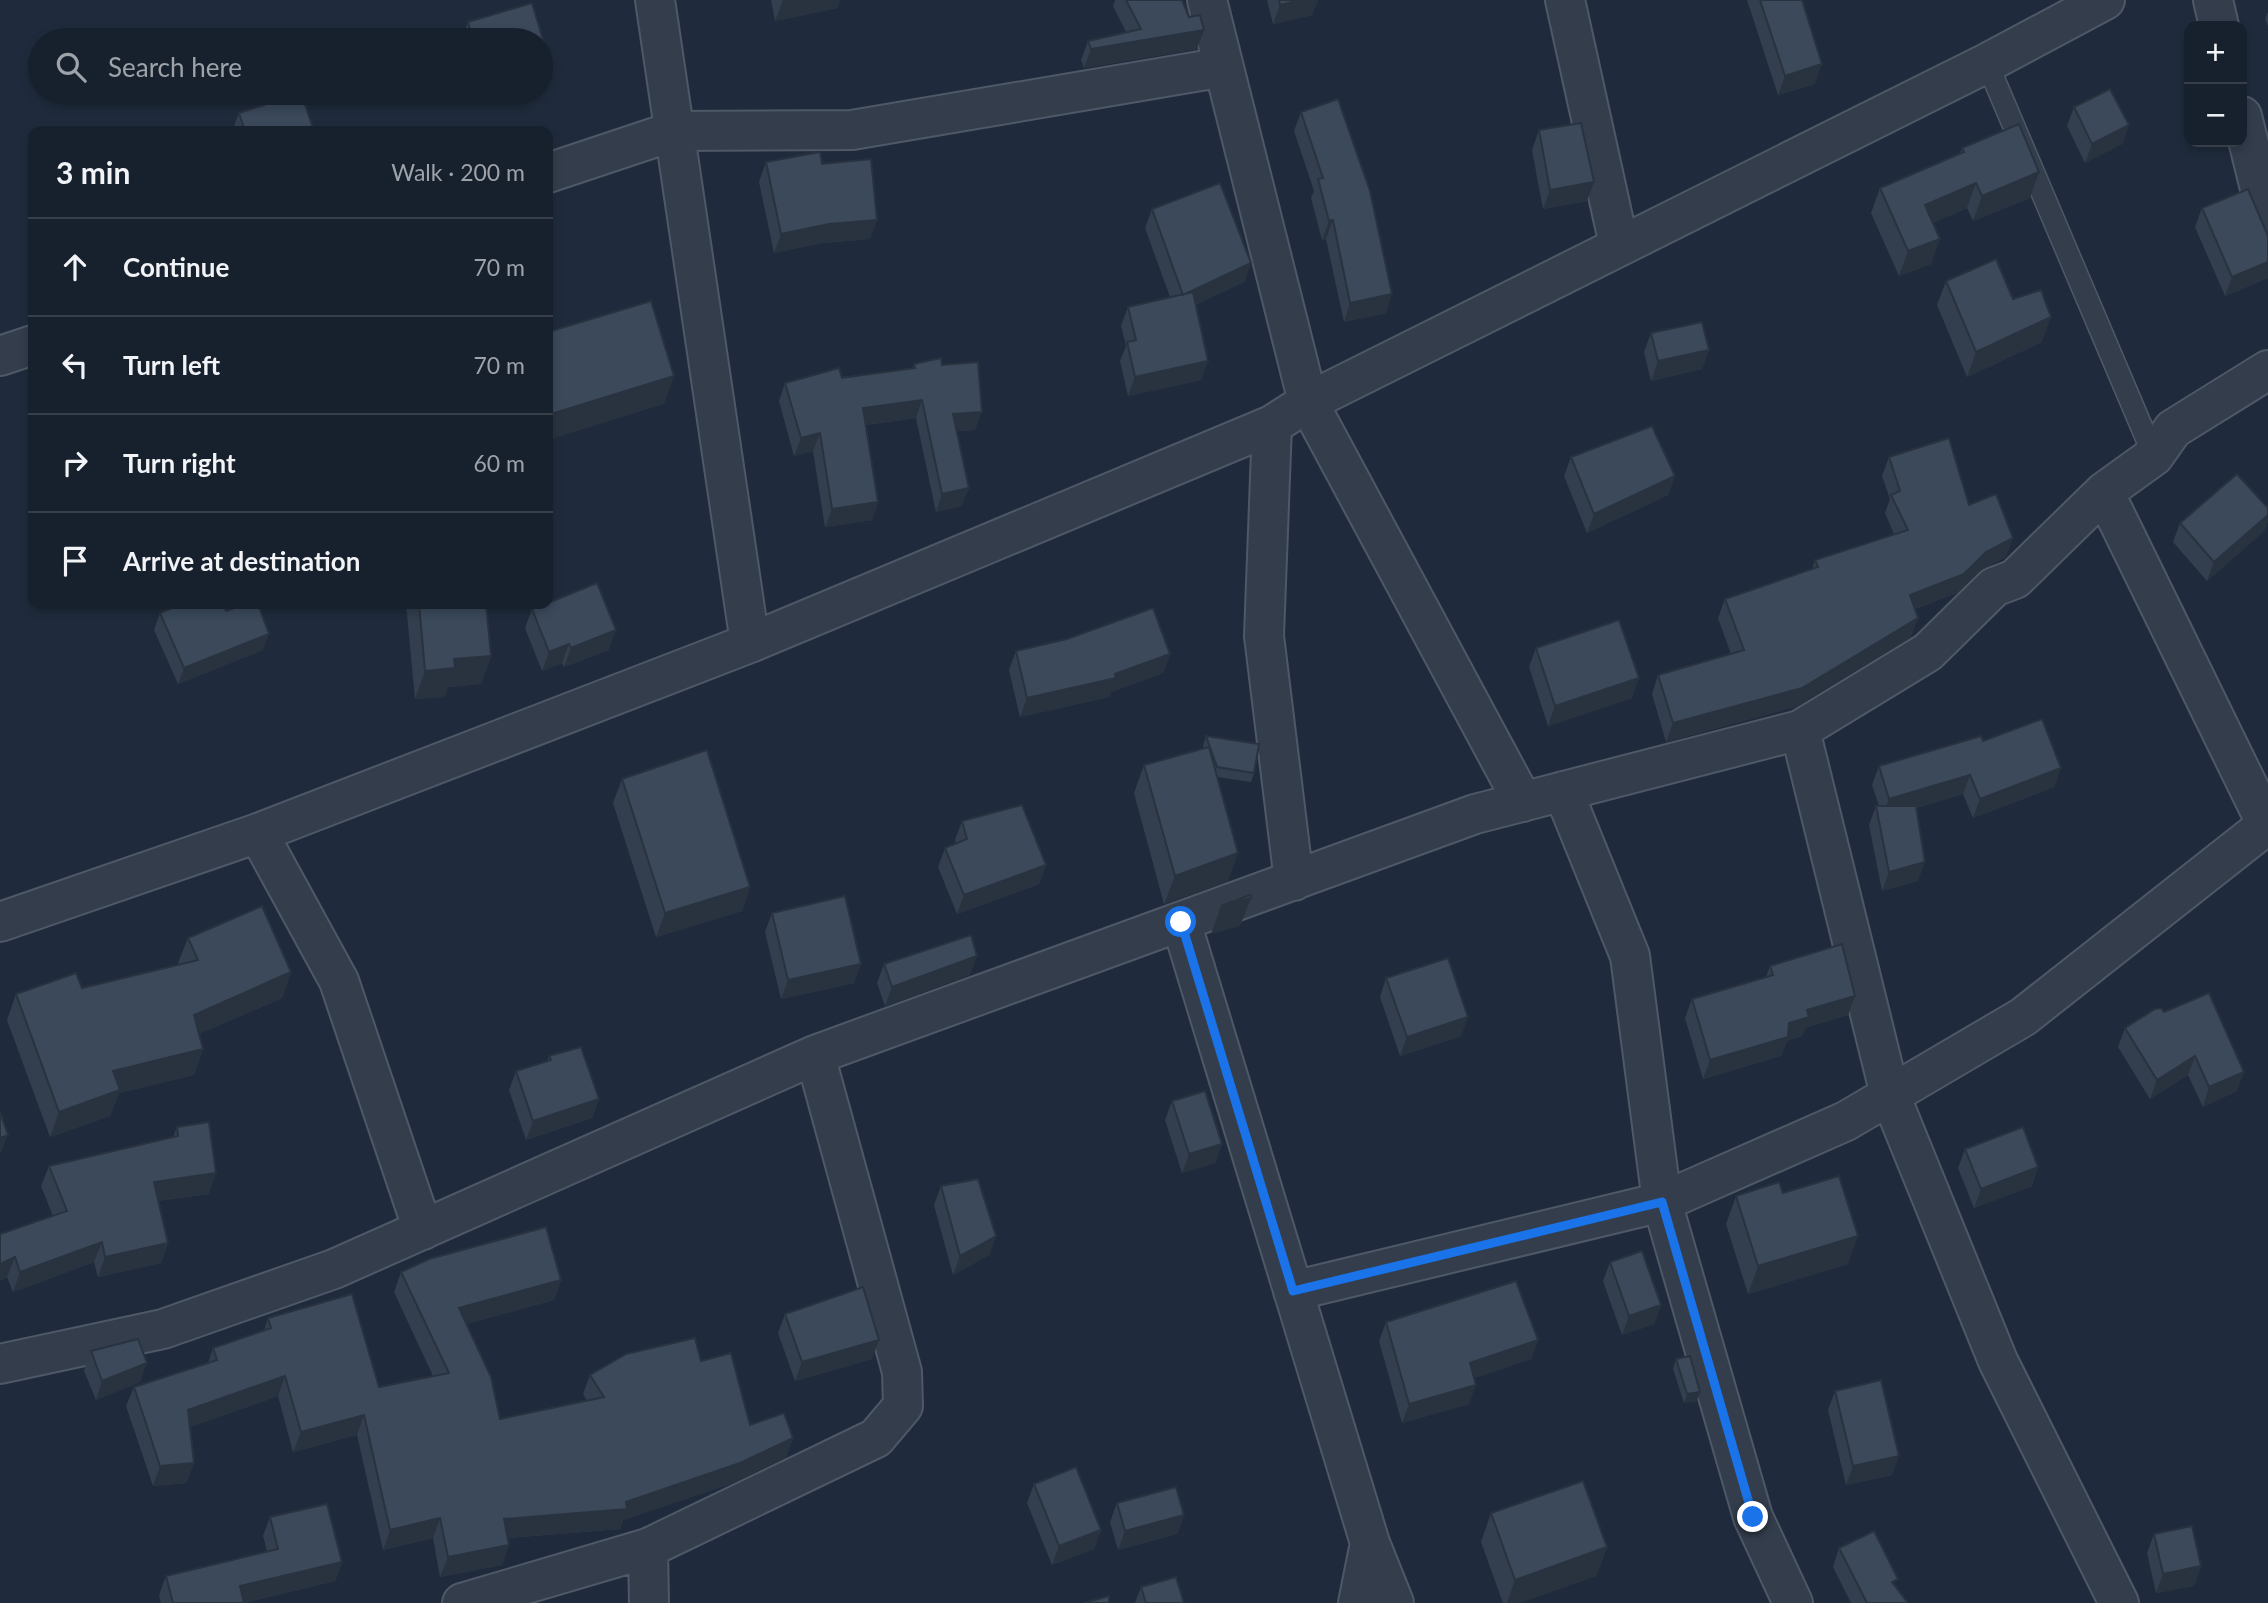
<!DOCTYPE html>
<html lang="en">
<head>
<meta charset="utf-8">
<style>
	body { margin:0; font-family:Lato,sans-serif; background:#202835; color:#f1f3f6 }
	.controls { position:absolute; right:21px; top:21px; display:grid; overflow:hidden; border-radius:14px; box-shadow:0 4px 10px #0003 }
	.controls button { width:63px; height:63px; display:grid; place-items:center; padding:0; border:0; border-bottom:2px solid #363e49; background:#17202d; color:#f1f3f6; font:35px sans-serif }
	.stop { position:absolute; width:21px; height:21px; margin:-16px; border:5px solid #1a73e8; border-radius:50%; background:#fff }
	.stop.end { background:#1a73e8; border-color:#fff; box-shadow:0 2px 7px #0008 }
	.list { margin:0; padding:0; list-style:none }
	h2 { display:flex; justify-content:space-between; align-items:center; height:91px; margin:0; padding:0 28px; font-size:30px }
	h2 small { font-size:23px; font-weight:400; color:#9ea3aa }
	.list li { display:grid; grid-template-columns:46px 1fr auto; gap:21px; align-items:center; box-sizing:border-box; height:98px; padding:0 28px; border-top:2px solid #363e49 }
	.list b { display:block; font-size:26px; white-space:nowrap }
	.list em { font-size:23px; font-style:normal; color:#9ea3aa }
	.icon { flex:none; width:38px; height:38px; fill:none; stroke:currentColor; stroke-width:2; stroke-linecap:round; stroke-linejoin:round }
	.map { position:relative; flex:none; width:2268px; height:1603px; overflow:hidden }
	.search { position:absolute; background:#17202d; box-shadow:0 4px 10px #0003; left:28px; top:28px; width:525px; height:77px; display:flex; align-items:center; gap:18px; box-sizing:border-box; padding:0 24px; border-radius:38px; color:#9ea3aa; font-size:26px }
	.panel { position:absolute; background:#17202d; box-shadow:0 4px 10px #0003; left:28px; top:126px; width:525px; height:483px; border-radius:14px }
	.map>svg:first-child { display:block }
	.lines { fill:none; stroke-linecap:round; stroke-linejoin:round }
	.service-casing { stroke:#4e5866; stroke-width:24 }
	.minor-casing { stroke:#4e5866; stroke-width:42 }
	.service { stroke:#333d4c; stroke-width:21 }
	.minor { stroke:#333d4c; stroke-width:38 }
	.wall { fill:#333f4e }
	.shaded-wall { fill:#293340 }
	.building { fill:#3b495b; stroke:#293340; stroke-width:2 }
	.route { stroke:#1a73e8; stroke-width:9 }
</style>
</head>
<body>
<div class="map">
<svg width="2268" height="1603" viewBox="0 0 2268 1603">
	<rect width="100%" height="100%" fill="#1f2b3c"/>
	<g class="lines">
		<!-- service casing -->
		<g class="service-casing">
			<path id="service" d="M1987 63 2154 456"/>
		</g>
		<!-- minor casing -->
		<g class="minor-casing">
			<path id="minor" d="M655 0 750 643
				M1565 0 1619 245
				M2213 0 2219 26
				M2242 116 2268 221
				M548 173 674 131 852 130 1224 67
				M0 356 33 345
				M1272 425 1264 636 1294 881
				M2104 492 2268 827
				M1800 730 1890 1095 1998 1361 2119 1603
				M1563 791 1630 956 1662 1202 1753 1517 1793 1603
				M1523 802 1308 402 1987 63 2105 0
				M258 833 339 981 423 1230
				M0 922 258 833 750 643 1272 425 1308 402 1207 0
				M1181 922 1370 1543 1394 1603
				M1293 1291 1662 1202 1846 1121 2023 1017 2268 824
				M0 1364 163 1329 334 1269 815 1055 1475 814 1800 730 1928 652 1994 587 2015 579 2104 492 2154 456 2173 429 2268 370
				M648 1548 649 1603
				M462 1603 648 1548 876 1438 903 1406 902 1372 815 1055
				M1358 1603 1370 1543"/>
		</g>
		<!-- service -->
		<use href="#service" class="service"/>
		<!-- minor -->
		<use href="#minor" class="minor"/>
	</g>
	<!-- wall -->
	<path class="wall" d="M771 0H840L837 8 775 21Z
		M1115 0H1182L1197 49 1084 68 1081 60 1088 41 1126 32 1113 6Z
		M1267 0H1318L1312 15 1273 24Z
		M1747 0H1802L1815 84 1778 95Z
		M532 3 548 56 541 75V40H461L468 22Z
		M2268 12V26L2265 19Z
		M2074 107 2129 125 2122 144 2085 163 2067 126Z
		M1301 112 1386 313 1344 322 1326 239 1322 240 1311 198 1314 191 1294 131Z
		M239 113 314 131H232Z
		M1539 130 1587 201 1543 209 1532 150Z
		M1962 148 2039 172 2030 198 1973 221 1967 208 1933 223 1931 264 1899 276 1871 213 1880 188 1960 153Z
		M766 162 822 164 877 220 870 239 822 243 774 253 759 182Z
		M2202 208 2268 236V278L2225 296 2195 227Z
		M1152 209 1251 263 1244 282 1195 305 1208 361 1201 380 1128 396 1120 361 1126 346 1121 326 1128 307 1170 297 1145 228Z
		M1946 281 2013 299 2042 342 1967 377 1937 305Z
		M1651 333 1709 350 1702 369 1651 381 1644 352Z
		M914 364 942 365 975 430 956 431 962 506 936 512 916 418 866 425 878 502 872 520 825 527 813 451 794 456 779 401 785 383 913 369Z
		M1571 457 1675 476 1668 495 1587 533 1564 476Z
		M1889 457 1969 505 2006 557 1979 571 1957 593 1915 609 1911 637 1795 707 1666 742 1652 694 1658 675 1731 654 1718 618 1725 599 1812 569 1815 560 1894 534 1885 513 1890 499 1882 476Z
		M2268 508V521L2264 531 2207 581 2173 542 2180 523Z
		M406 604H486L491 656 481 684 448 687 444 697 415 699Z
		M532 609 609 650 564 667 562 663 542 671 525 628Z
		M226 611 263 650 178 684 154 630 160 613Z
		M1536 648 1632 698 1548 726 1529 667Z
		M1016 651 1170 654 1163 673 1111 692 1109 697 1020 717 1009 670Z
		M1206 736 1254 773 1251 782 1217 777 1228 881 1164 904 1134 793 1144 765 1204 749 1203 746Z
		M1983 741 2061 768 2054 787 1973 818 1963 794 1916 808 1918 881 1882 891 1869 825 1876 806H1879L1872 785 1879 766Z
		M622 779 750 887 742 911 656 937 613 803Z
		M962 821 1046 865 1039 884 957 914 938 867 945 848 956 843 955 840Z
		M772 913 854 983 781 999 765 932Z
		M188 938 291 972 282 998 199 1034 203 1049 194 1075 119 1093 110 1116 50 1137 7 1020 16 994 82 988 179 965 178 963Z
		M884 964 970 975 885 1006 877 983Z
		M1770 966 1855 996 1848 1015 1805 1028 1802 1036 1787 1041 1781 1056 1703 1079 1685 1018 1692 999 1766 977Z
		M1386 978 1468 1017 1461 1036 1400 1056 1380 997Z
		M2164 1012 2237 1091 2203 1107 2188 1075 2150 1099 2118 1047 2125 1028Z
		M549 1056 599 1099 592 1118 526 1140 509 1090 516 1071 547 1061Z
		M1172 1101 1222 1144 1215 1163 1182 1173 1165 1120Z
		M177 1127 209 1194 158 1201 168 1243 161 1263 98 1277 94 1262 13 1292 7 1277 0 1281V1234L53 1216 41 1186 49 1166 173 1137Z
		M1965 1149 2038 1167 2032 1186 1974 1208 1958 1168Z
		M941 1186 996 1236 989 1255 953 1275 934 1205Z
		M1783 1193 1848 1264 1748 1294 1726 1224 1736 1196Z
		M1610 1262 1661 1305 1654 1324 1622 1335 1603 1281Z
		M401 1272 561 1280 554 1300 466 1324 500 1419 587 1401 583 1394 590 1375 701 1361 750 1425 793 1438 786 1457 733 1483 623 1520 620 1529 508 1538 509 1545 502 1565 440 1577 433 1538 383 1550 357 1435 293 1452 278 1396 190 1427 194 1463 186 1483 153 1486 126 1406 134 1387 208 1363 213 1348 264 1331 268 1318 379 1387 433 1376 394 1292Z
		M785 1314 872 1359 795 1381 778 1333Z
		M1386 1322 1538 1340 1531 1359 1474 1378 1469 1404 1402 1423 1379 1341Z
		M91 1351 140 1382 96 1400 84 1371Z
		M1676 1359 1697 1401 1684 1403 1673 1369Z
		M1835 1391 1892 1475 1846 1485 1828 1410Z
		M1034 1484 1101 1530 1094 1549 1052 1565 1027 1503Z
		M1117 1503 1184 1515 1177 1534 1118 1550 1110 1522Z
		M1491 1513 1607 1547 1596 1576 1519 1603H1503L1481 1542Z
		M270 1517 342 1562 335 1581 244 1603H161L159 1595 166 1576 267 1551 263 1536Z
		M2154 1534 2201 1566 2194 1586 2156 1593 2147 1553Z
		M1839 1548 1895 1586 1908 1603H1851L1833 1567Z
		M1141 1587 1184 1603H1135Z"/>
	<!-- shaded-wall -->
	<path class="shaded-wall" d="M783 0H840L837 8 775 21Z
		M1300 0H1318L1312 15 1273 24 1280 5Z
		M1204 30 1197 49 1084 68 1091 49Z
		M548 56 541 75V76V58Z
		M1822 64 1815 84 1778 95 1785 76Z
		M2129 125 2122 144 2085 163 2092 144Z
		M2039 172 2030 198 1973 221 1982 196Z
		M1594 182 1587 201 1543 209 1550 190Z
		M1976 183 1967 208 1916 231 1925 205Z
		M877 220 870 239 822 243 774 253 781 234 829 224Z
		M1333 220 1326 239 1322 240 1329 221Z
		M1940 239 1931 264 1899 276 1908 251Z
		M2268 262V278L2225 296 2232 277Z
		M1251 263 1244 282 1176 314 1183 295Z
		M1392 294 1386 313 1344 322 1350 303Z
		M2051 317 2042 342 1967 377 1976 352Z
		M1709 350 1702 369 1651 381 1658 361Z
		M1208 361 1201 380 1128 396 1135 377Z
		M674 376 664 404 548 440V415Z
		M922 400 916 418 857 426 863 408Z
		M982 412 975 430 946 432 953 414Z
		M820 433 813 451 794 456 801 438Z
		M1675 476 1668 495 1587 533 1594 514Z
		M969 488 962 506 936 512 942 494Z
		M878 502 872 520 825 527 832 509Z
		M2268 515V521L2264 531 2207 581 2214 562Z
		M2013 538 2006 557 1979 571 1957 593 1903 614 1910 595Z
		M1918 618 1911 637 1795 707 1666 742 1673 723Z
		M616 630 609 650 564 667 571 648Z
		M269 634 263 650 178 684 184 668Z
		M569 644 562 663 542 671 549 652Z
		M1170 654 1163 673 1111 692 1109 697 1020 717 1027 698 1115 674Z
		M491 656 481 684 448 687 444 697 415 699 425 671 454 659Z
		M1639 678 1632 698 1548 726 1555 706Z
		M2061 768 2054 787 1973 818 1980 799Z
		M1970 775 1963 794 1882 818 1889 799Z
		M1238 853 1228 881 1164 904 1175 876Z
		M1925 862 1918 881 1882 891 1889 872Z
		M1046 865 1039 884 957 914 964 895Z
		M750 887 742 911 656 937 665 913Z
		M1251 898 1240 926 1211 934 1221 906Z
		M977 956 970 975 885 1006 892 987Z
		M861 964 854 983 781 999 788 980Z
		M291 972 282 998 185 1040 194 1015Z
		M1855 996 1848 1015 1805 1028 1802 1036 1787 1041 1781 1056 1703 1079 1710 1060 1789 1023 1807 1010Z
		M1468 1017 1461 1036 1400 1056 1407 1037Z
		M203 1049 194 1075 119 1093 110 1116 50 1137 59 1112 113 1071Z
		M2195 1056 2188 1075 2150 1099 2157 1080Z
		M2244 1072 2237 1091 2203 1107 2209 1087Z
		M599 1099 592 1118 526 1140 533 1121Z
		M8 1135 0 1155V1138Z
		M1222 1144 1215 1163 1182 1173 1189 1154Z
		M2038 1167 2032 1186 1974 1208 1981 1189Z
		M216 1173 209 1194 147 1202 154 1182Z
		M996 1236 989 1255 953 1275 960 1256Z
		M1858 1236 1848 1264 1748 1294 1758 1266Z
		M102 1242 94 1262 13 1292 20 1272Z
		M168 1243 161 1263 98 1277 105 1257Z
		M15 1257 7 1277 0 1281V1264Z
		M561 1280 554 1300 452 1328 459 1308Z
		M1661 1305 1654 1324 1622 1335 1629 1316Z
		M879 1340 872 1359 795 1381 802 1362Z
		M1538 1340 1531 1359 1463 1382 1470 1363Z
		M147 1363 140 1382 96 1400 102 1381Z
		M285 1376 278 1396 181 1430 188 1410Z
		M1476 1385 1469 1404 1402 1423 1409 1404Z
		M1700 1392 1697 1401 1684 1403 1687 1394Z
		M364 1415 357 1435 293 1452 301 1432Z
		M793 1438 786 1457 733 1483 623 1520 620 1529 497 1539 504 1519 626 1502Z
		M1899 1456 1892 1475 1846 1485 1853 1466Z
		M194 1463 186 1483 153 1486 160 1466Z
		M1184 1515 1177 1534 1118 1550 1125 1531Z
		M440 1518 433 1538 383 1550 390 1530Z
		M1101 1530 1094 1549 1052 1565 1059 1546Z
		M509 1545 502 1565 440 1577 448 1557Z
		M1607 1547 1596 1576 1519 1603H1507L1515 1580Z
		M342 1562 335 1581 242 1603 240 1586Z
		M2201 1566 2194 1586 2156 1593 2163 1574Z"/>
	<!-- building -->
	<path class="building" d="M1126 0H1182L1189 17 1200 15 1204 30 1091 49 1088 41 1141 29Z
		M1279 0H1300L1280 5Z
		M1760 0H1802L1822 64 1785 76Z
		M532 3 548 56 541 58V40H473L468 22Z
		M2110 89 2129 125 2092 144 2074 107Z
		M301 93 314 131H245L239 113Z
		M1338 99 1370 191 1392 294 1350 303 1333 220 1329 221 1318 179 1323 178 1301 112Z
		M1581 123 1594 182 1550 190 1539 130Z
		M2019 124 2039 172 1982 196 1976 183 1925 205 1940 239 1908 251 1880 188 1964 152 1962 148Z
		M820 152 822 164 871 159 877 220 829 224 781 234 766 162Z
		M1220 183 1251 263 1183 295 1152 209Z
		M2248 189 2268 236V262L2232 277 2202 208Z
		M1996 259 2013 299 2041 290 2051 317 1976 352 1946 281Z
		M1193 292 1208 361 1135 377 1127 342 1136 340 1128 307Z
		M651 301 674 376 548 415V332Z
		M1702 322 1709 350 1658 361 1651 333Z
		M941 358 942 365 978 362 982 412 953 414 969 488 942 494 922 400 863 408 878 502 832 509 820 433 801 438 785 383 839 368 842 378 915 368 914 364Z
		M1652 426 1675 476 1594 514 1571 457Z
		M1949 438 1969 505 1996 494 2013 538 1986 552 1964 574 1910 595 1918 618 1802 688 1673 723 1658 675 1744 650 1725 599 1818 567 1815 560 1908 530 1891 495 1900 491 1889 457Z
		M2237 474 2268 508V515L2214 562 2180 523Z
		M597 583 616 630 571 648 569 644 549 652 532 609 548 604V603Z
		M181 604H223L226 611 245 604H258L269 634 184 668 160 613Z
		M419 604H486L491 656 454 659 455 668 425 671Z
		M1153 608 1170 654 1115 674 1116 678 1027 698 1016 651 1067 639Z
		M1619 620 1639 678 1555 706 1536 648Z
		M2042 719 2061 768 1980 799 1970 775 1889 799 1879 766 1981 736 1983 741Z
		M1206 736 1259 744 1254 773 1217 767Z
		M1209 747 1238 853 1175 876 1144 765Z
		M707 750 750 887 665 913 622 779Z
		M1022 805 1046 865 964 895 945 848 967 839 962 821Z
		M1876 806H1916L1925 862 1889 872Z
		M1250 895 1251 898 1221 906Z
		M845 896 861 964 788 980 772 913Z
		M262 906 291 972 194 1015 203 1049 113 1071 120 1090 59 1112 16 994 76 973 82 988 198 960 188 938Z
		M971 935 977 956 892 987 884 964Z
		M1842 944 1855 996 1807 1010 1809 1017 1789 1023 1788 1037 1710 1060 1692 999 1773 975 1770 966Z
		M1448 958 1468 1017 1407 1037 1386 978Z
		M2209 993 2244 1072 2209 1087 2195 1056 2157 1080 2125 1028 2155 1009 2161 1008 2164 1012Z
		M581 1047 599 1099 533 1121 516 1071 551 1060 549 1056Z
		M1205 1091 1222 1144 1189 1154 1172 1101Z
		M0 1112 8 1135 0 1138Z
		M209 1122 216 1173 154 1182 168 1243 105 1257 102 1242 20 1272 15 1257 0 1264V1234L67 1211 49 1166 178 1136 177 1127Z
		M2023 1127 2038 1167 1981 1189 1965 1149Z
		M1839 1176 1858 1236 1758 1266 1736 1196 1779 1182 1783 1193Z
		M978 1179 996 1236 960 1256 941 1186Z
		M546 1227 561 1280 459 1308 491 1377 500 1419 604 1397 590 1375 626 1354 695 1338 701 1361 731 1353 750 1425 784 1413 793 1438 740 1463 626 1502 627 1509 504 1519 509 1545 448 1557 440 1518 390 1530 364 1415 301 1432 285 1376 188 1410 194 1463 160 1466 134 1387 217 1360 213 1348 271 1328 268 1318 352 1294 379 1387 449 1373 401 1272 429 1259Z
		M1642 1251 1661 1305 1629 1316 1610 1262Z
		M1516 1281 1538 1340 1470 1363 1476 1385 1409 1404 1386 1322Z
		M863 1287 879 1340 802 1362 785 1314Z
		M138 1339 147 1363 102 1381 91 1351Z
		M1690 1356 1700 1392 1687 1394 1676 1359Z
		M1881 1380 1899 1456 1853 1466 1835 1391Z
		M1076 1467 1101 1530 1059 1546 1034 1484Z
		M1583 1481 1607 1547 1515 1580 1491 1513Z
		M1176 1487 1184 1515 1125 1531 1117 1503Z
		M327 1504 342 1562 240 1586 244 1603H173L166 1576 278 1549 270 1517Z
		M2192 1526 2201 1566 2163 1574 2154 1534Z
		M1874 1531 1898 1579 1892 1582 1908 1603H1867L1839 1548Z
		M1176 1577 1184 1603H1146L1141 1587Z
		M1109 1596V1603H1084Z"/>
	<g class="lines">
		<!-- route -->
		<path class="route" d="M1181 922 1293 1291 1662 1202 1753 1517"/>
	</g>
</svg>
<div class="controls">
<button>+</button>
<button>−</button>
</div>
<div class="stop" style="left:1181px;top:922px"></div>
<div class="stop end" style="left:1753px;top:1517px"></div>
<div class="search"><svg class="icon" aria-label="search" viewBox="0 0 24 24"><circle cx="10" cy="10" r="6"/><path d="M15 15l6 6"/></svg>Search here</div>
<section class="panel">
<h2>3 min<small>Walk · 200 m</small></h2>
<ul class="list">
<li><svg class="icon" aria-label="ahead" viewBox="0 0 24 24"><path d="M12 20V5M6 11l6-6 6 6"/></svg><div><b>Continue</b></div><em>70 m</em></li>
<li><svg class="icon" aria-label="left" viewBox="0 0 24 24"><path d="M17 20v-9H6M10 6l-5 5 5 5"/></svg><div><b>Turn left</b></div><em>70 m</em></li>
<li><svg class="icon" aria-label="right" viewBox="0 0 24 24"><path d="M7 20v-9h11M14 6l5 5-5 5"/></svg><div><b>Turn right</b></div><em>60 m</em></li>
<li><svg class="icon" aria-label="arrive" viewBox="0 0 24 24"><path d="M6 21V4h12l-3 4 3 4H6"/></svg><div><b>Arrive at destination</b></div></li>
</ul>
</section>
</div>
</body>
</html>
